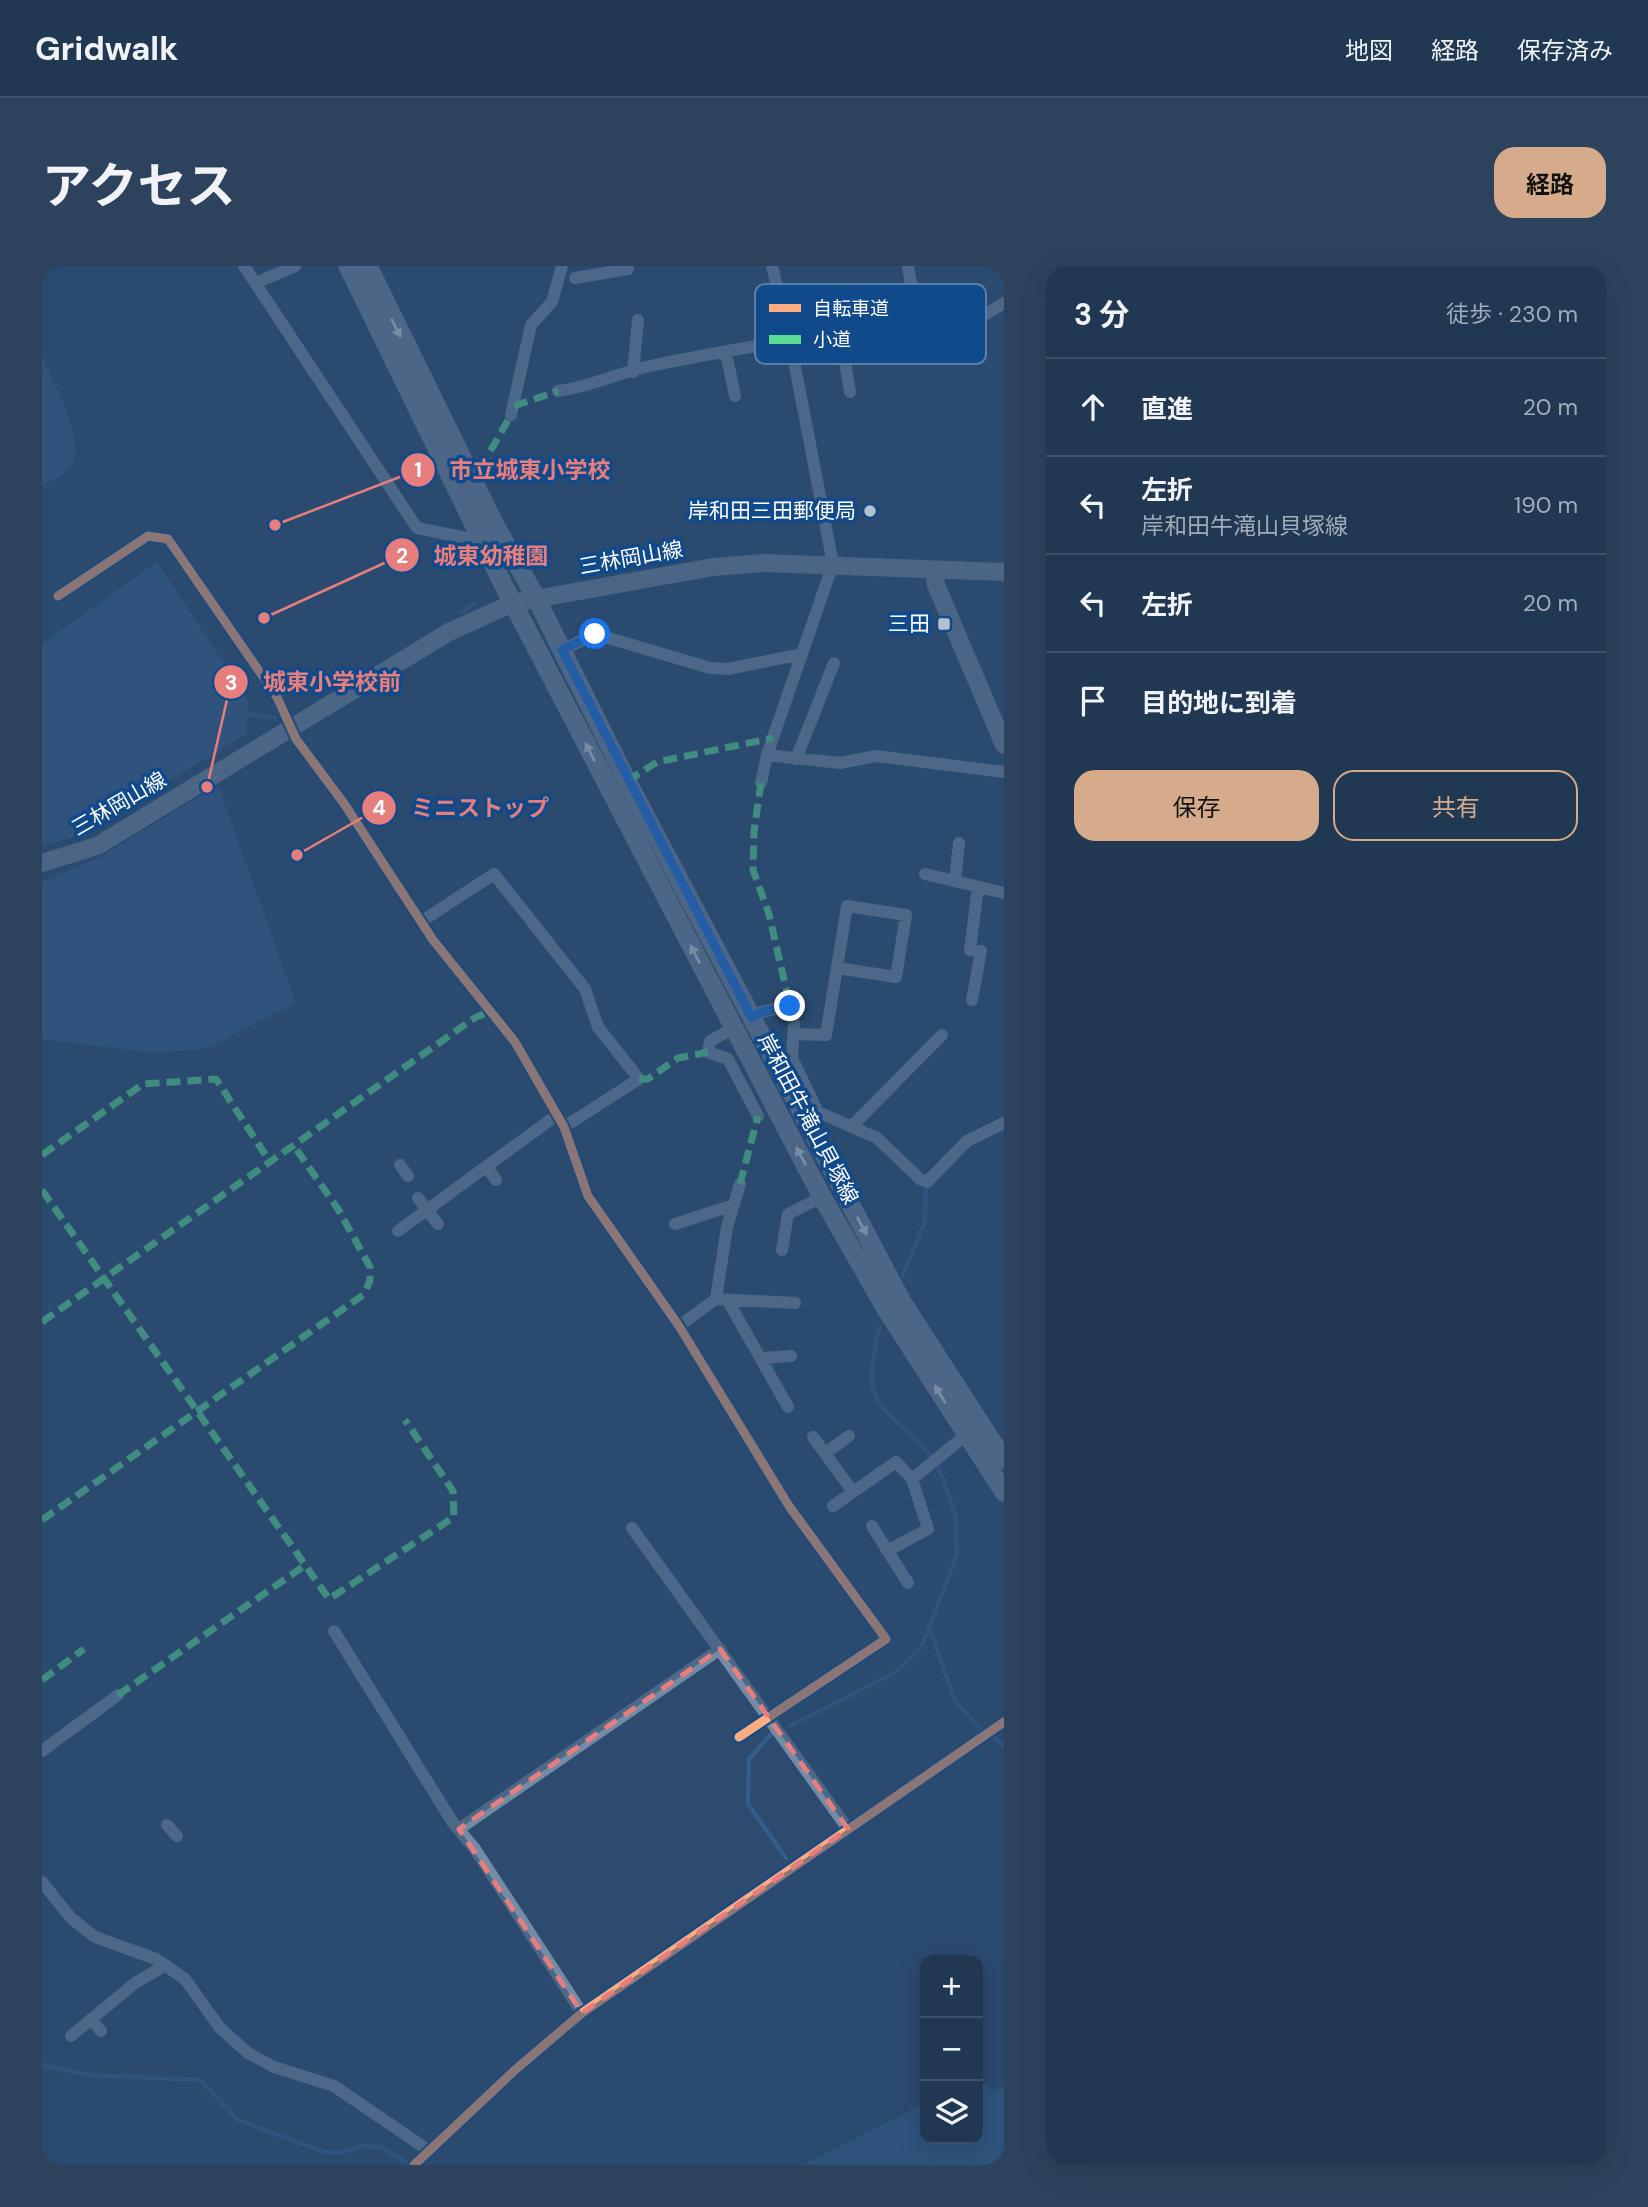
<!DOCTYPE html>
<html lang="ja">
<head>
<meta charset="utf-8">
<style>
	body { margin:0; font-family:"DM Sans","Noto Sans JP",sans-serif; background:#2d435d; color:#f1f3f6 }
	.controls { position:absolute; right:21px; bottom:21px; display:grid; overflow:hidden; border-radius:14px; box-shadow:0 7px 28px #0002 }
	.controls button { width:63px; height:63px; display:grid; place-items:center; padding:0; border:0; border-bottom:2px solid #3e526a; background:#213853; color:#f1f3f6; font:35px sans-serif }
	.stop { position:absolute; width:21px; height:21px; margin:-16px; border:5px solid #1a73e8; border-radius:50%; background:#fff }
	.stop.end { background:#1a73e8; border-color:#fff; box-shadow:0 2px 7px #0008 }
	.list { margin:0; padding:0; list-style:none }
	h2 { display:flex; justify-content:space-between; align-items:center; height:91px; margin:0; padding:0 28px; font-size:30px }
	h2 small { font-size:23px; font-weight:400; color:#a2acb8 }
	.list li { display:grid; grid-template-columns:46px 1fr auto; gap:21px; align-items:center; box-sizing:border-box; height:98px; padding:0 28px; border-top:2px solid #3e526a }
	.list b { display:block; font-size:26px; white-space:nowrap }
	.list p { margin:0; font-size:23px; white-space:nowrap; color:#a2acb8 }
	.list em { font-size:23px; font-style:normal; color:#a2acb8 }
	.actions { display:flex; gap:14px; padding:21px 28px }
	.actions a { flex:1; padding:16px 0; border:2px solid #d6ab8b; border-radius:21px; text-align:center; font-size:24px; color:#d6ab8b }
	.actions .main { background:#d6ab8b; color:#111 }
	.icon { flex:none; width:38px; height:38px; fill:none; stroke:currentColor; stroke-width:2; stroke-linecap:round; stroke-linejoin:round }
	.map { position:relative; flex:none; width:962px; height:1899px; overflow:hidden; border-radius:21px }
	header { display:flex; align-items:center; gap:42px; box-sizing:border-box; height:98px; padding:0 35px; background:#213853; border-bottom:2px solid #3e526a }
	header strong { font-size:33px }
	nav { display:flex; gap:38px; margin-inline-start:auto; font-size:24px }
	.intro { display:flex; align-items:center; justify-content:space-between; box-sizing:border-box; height:168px; padding:0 42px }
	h1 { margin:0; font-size:49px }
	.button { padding:18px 32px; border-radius:21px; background:#d6ab8b; color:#111; font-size:24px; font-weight:700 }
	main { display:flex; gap:42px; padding:0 42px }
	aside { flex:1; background:#213853; border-radius:21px; box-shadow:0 7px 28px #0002 }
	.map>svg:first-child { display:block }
	.water { fill:#345d8c }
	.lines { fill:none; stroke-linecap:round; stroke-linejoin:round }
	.stream { stroke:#345d8c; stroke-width:4.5 }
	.minor { stroke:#738ba4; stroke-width:12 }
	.secondary { stroke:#6f869f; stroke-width:18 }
	.primary { stroke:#7287a2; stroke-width:19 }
	.quiet { stroke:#5adb95; stroke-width:7; stroke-dasharray:14 7; stroke-linecap:butt }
	.cycleway-casing { stroke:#114a8a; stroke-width:13 }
	.cycleway { stroke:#ffac80; stroke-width:9 }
	.oneway { fill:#d5dbe3 }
	.route { stroke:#1a73e8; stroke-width:9 }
	.marked { fill:none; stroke:#e67e7e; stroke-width:5; stroke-dasharray:14 9; stroke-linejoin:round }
	.poi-dot { fill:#b5c0cd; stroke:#114a8a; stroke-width:2.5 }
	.labels { text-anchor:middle; stroke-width:7; stroke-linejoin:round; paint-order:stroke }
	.poi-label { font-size:21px; fill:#fff; stroke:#114a8a; text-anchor:end }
	.street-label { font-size:21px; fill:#fff; stroke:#114a8a }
	.key { fill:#114a8a; stroke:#5880ad; stroke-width:2 }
	.key-label { font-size:19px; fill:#fff }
	.leader { fill:none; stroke:#e67e7e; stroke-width:2.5 }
	.callout-dot { fill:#e67e7e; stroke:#114a8a; stroke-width:2.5 }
	.mark-label { font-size:21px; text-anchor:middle; font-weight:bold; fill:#fff }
	.callout-label { font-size:23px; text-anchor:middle; font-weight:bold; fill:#e67e7e; stroke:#114a8a; stroke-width:7; stroke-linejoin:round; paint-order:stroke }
</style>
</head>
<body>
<header>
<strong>Gridwalk</strong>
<nav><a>地図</a><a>経路</a><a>保存済み</a></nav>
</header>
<div class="intro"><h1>アクセス</h1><a class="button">経路</a></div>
<main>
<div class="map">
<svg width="962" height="1899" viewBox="0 0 962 1899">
	<rect width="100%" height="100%" fill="#2c4b6f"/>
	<!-- water -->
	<path class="water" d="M0 91C11 116 43 172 31 197 25 209 11 214 0 220Z
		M115 296 207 435 204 468 36 570 0 580V378Z
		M176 519 254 737 166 782 114 787 0 773V616L56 592Z
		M936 1811 950 1825 962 1820V1899H762L883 1837V1873H936Z"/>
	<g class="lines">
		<!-- stream -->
		<path class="stream" d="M419 346 432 338
			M206 448 233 452
			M861 1009 883 956 884 921
			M837 1062C818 1148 839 1133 889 1190
			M889 1365 913 1435 938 1462
			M748 1460 854 1406 879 1382 915 1289 913 1247 896 1200
			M729 1468 707 1493 706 1538 744 1592
			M952 1471 962 1480
			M0 1799 47 1809 158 1814 196 1854 279 1885 297 1887 320 1880 339 1881 368 1899"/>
		<!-- minor -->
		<path class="minor" d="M202 0 375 262 440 275
			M866 0 875 54
			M533 12 586 3 585 0
			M214 17 253 0
			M798 65 808 126
			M684 87 693 130
			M591 106 596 54
			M516 125C548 121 576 107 608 100 714 78 821 62 929 47L944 48 962 37
			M469 149 489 59 510 36 520 0
			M16 330 106 270 126 273 235 431 254 473 301 536 391 674 473 776 522 861 546 930 637 1060 747 1240 844 1373 697 1471
			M520 384 553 368 668 402 686 403 760 388
			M725 489 798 497 834 490 962 506
			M754 493 792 397
			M719 517 725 489 791 298 748 74 730 0
			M883 608 962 627
			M913 615 917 577
			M380 655 452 608 543 723 556 761 597 813 522 861
			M930 734 939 685 928 684 936 621
			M710 752 719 746 748 740 752 757 750 792 776 846 835 872 878 913 885 916 925 875 962 857
			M692 762 668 775 666 786 686 793 716 850
			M752 768 784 769 805 640 864 649 854 711 795 702
			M811 859 900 769
			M358 899 366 910
			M445 901 454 914
			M376 932 396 958
			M633 958 692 939
			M356 965 515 849
			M740 984 746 948 780 931
			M674 1033 685 961 698 918
			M686 1035 746 1141
			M637 1060 674 1033 753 1037
			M720 1092 749 1090
			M771 1171 811 1226
			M783 1187 807 1170
			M791 1240 854 1196 870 1213
			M830 1260 866 1317
			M590 1262 806 1563
			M845 1285 886 1263 870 1213 924 1169
			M292 1365 411 1557 433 1583 540 1747
			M0 1485 76 1429
			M125 1559 135 1570
			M417 1563 678 1383
			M0 1616 29 1652 53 1671 114 1693 143 1713 178 1762 206 1787 232 1801 292 1820 386 1884
			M49 1753 59 1765
			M29 1770 93 1717 124 1699
			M372 1899 473 1804 540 1747 962 1456"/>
		<!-- secondary -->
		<path class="secondary" d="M892 304 894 319 962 479
			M0 597 55 580 407 366 471 337 671 301 721 297 962 306"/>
		<!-- primary -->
		<path class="primary" d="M306 0 461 318 780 931 844 1043 962 1226
			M326 0 453 259 493 330 585 515 860 1036 962 1194"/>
		<!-- quiet -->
		<path class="quiet" d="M472 140 516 125
			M438 203 469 149
			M585 515 615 496 731 472
			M719 517 712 565 711 604 727 648 748 740
			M597 813H606L636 792 666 786
			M0 889 101 818 174 813 228 896
			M698 918 716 850
			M0 924 287 1333 412 1251 411 1225 363 1154
			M0 1056 434 751 448 746
			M0 1254 321 1029 328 1015V1001L296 943 252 880
			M0 1414 42 1383
			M76 1429 262 1300"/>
		<!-- cycleway casing -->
		<g class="cycleway-casing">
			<path id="cycleway" d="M16 330 106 270 126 273 235 431 254 473 301 536 391 674 473 776 522 861 546 930 637 1060 747 1240 844 1373 697 1471
				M372 1899 473 1804 540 1747 962 1456"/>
		</g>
		<!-- cycleway -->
		<use href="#cycleway" class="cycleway"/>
	</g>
	<!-- one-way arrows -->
	<defs><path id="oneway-solid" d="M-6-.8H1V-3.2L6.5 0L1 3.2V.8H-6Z" transform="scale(1.75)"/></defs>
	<g class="oneway">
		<use href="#oneway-solid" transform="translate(354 62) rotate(63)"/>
		<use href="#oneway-solid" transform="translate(548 486) rotate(-117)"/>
		<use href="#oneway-solid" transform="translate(653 688) rotate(-117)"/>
		<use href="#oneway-solid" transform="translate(759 890) rotate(-118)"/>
		<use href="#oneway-solid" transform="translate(820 960) rotate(62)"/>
		<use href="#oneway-solid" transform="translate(898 1128) rotate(-122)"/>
	</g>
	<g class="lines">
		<!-- route -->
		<path class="route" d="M553 368 520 384 710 752 719 746 748 740"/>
	</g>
	<!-- marked area -->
	<path d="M0 0H962V1899H0ZM678 1383 806 1563 540 1747 417 1563Z" fill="#2c4b6f" fill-opacity=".55" fill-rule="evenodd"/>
	<path class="marked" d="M678 1383 806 1563 540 1747 417 1563Z"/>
	<!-- markers -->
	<g class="poi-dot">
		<circle cx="828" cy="245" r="7"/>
		<rect x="895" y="351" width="14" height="14" rx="3.5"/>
	</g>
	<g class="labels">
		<!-- poi labels -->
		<g class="poi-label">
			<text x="814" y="252">岸和田三田郵便局</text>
			<text x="888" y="365">三田</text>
		</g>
		<!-- street labels -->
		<g class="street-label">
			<text transform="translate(589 292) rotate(-10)" y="7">三林岡山線</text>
			<text transform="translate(77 538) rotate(-30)" y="7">三林岡山線</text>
			<text transform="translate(766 853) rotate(62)" y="7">岸和田牛滝山貝塚線</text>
		</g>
	</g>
	<!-- legend -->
	<rect x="713" y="18" width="231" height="80" rx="10" class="key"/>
	<rect x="727" y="38" width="32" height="8" fill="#ffac80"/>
	<rect x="727" y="69" width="32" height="9" fill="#5adb95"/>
	<g class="key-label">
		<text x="771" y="49">自転車道</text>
		<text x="771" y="80">小道</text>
	</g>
	<!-- callouts -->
	<path class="leader" d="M233 259L376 204M222 352L360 289M165 521L189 416M255 589L337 542"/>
	<g class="callout-dot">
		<circle cx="233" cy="259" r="7"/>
		<circle cx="222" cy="352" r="7"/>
		<circle cx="165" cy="521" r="7"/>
		<circle cx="255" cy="589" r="7"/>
		<circle cx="376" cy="204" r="18"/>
		<circle cx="360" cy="289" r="18"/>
		<circle cx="189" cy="416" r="18"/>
		<circle cx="337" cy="542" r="18"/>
	</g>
	<g class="mark-label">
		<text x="376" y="211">1</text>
		<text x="360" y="297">2</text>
		<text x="189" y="424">3</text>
		<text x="337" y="549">4</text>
	</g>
	<g class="callout-label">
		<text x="488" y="212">市立城東小学校</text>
		<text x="449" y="298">城東幼稚園</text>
		<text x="290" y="424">城東小学校前</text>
		<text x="438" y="550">ミニストップ</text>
	</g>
</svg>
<div class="controls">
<button>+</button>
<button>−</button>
<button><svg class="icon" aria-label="layers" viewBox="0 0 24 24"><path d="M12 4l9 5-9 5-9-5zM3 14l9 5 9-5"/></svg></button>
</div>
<div class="stop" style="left:553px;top:368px"></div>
<div class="stop end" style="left:748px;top:740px"></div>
</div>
<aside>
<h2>3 分<small>徒歩 · 230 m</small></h2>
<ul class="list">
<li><svg class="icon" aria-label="ahead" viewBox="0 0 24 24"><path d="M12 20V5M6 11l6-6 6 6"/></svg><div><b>直進</b></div><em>20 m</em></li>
<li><svg class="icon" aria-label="left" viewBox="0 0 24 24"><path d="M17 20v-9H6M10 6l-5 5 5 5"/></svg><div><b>左折</b><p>岸和田牛滝山貝塚線</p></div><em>190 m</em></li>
<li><svg class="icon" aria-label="left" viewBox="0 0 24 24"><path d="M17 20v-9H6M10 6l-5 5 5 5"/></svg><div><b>左折</b></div><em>20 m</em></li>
<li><svg class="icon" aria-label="arrive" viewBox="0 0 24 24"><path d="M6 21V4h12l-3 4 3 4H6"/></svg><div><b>目的地に到着</b></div></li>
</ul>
<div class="actions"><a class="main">保存</a><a>共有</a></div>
</aside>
</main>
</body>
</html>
